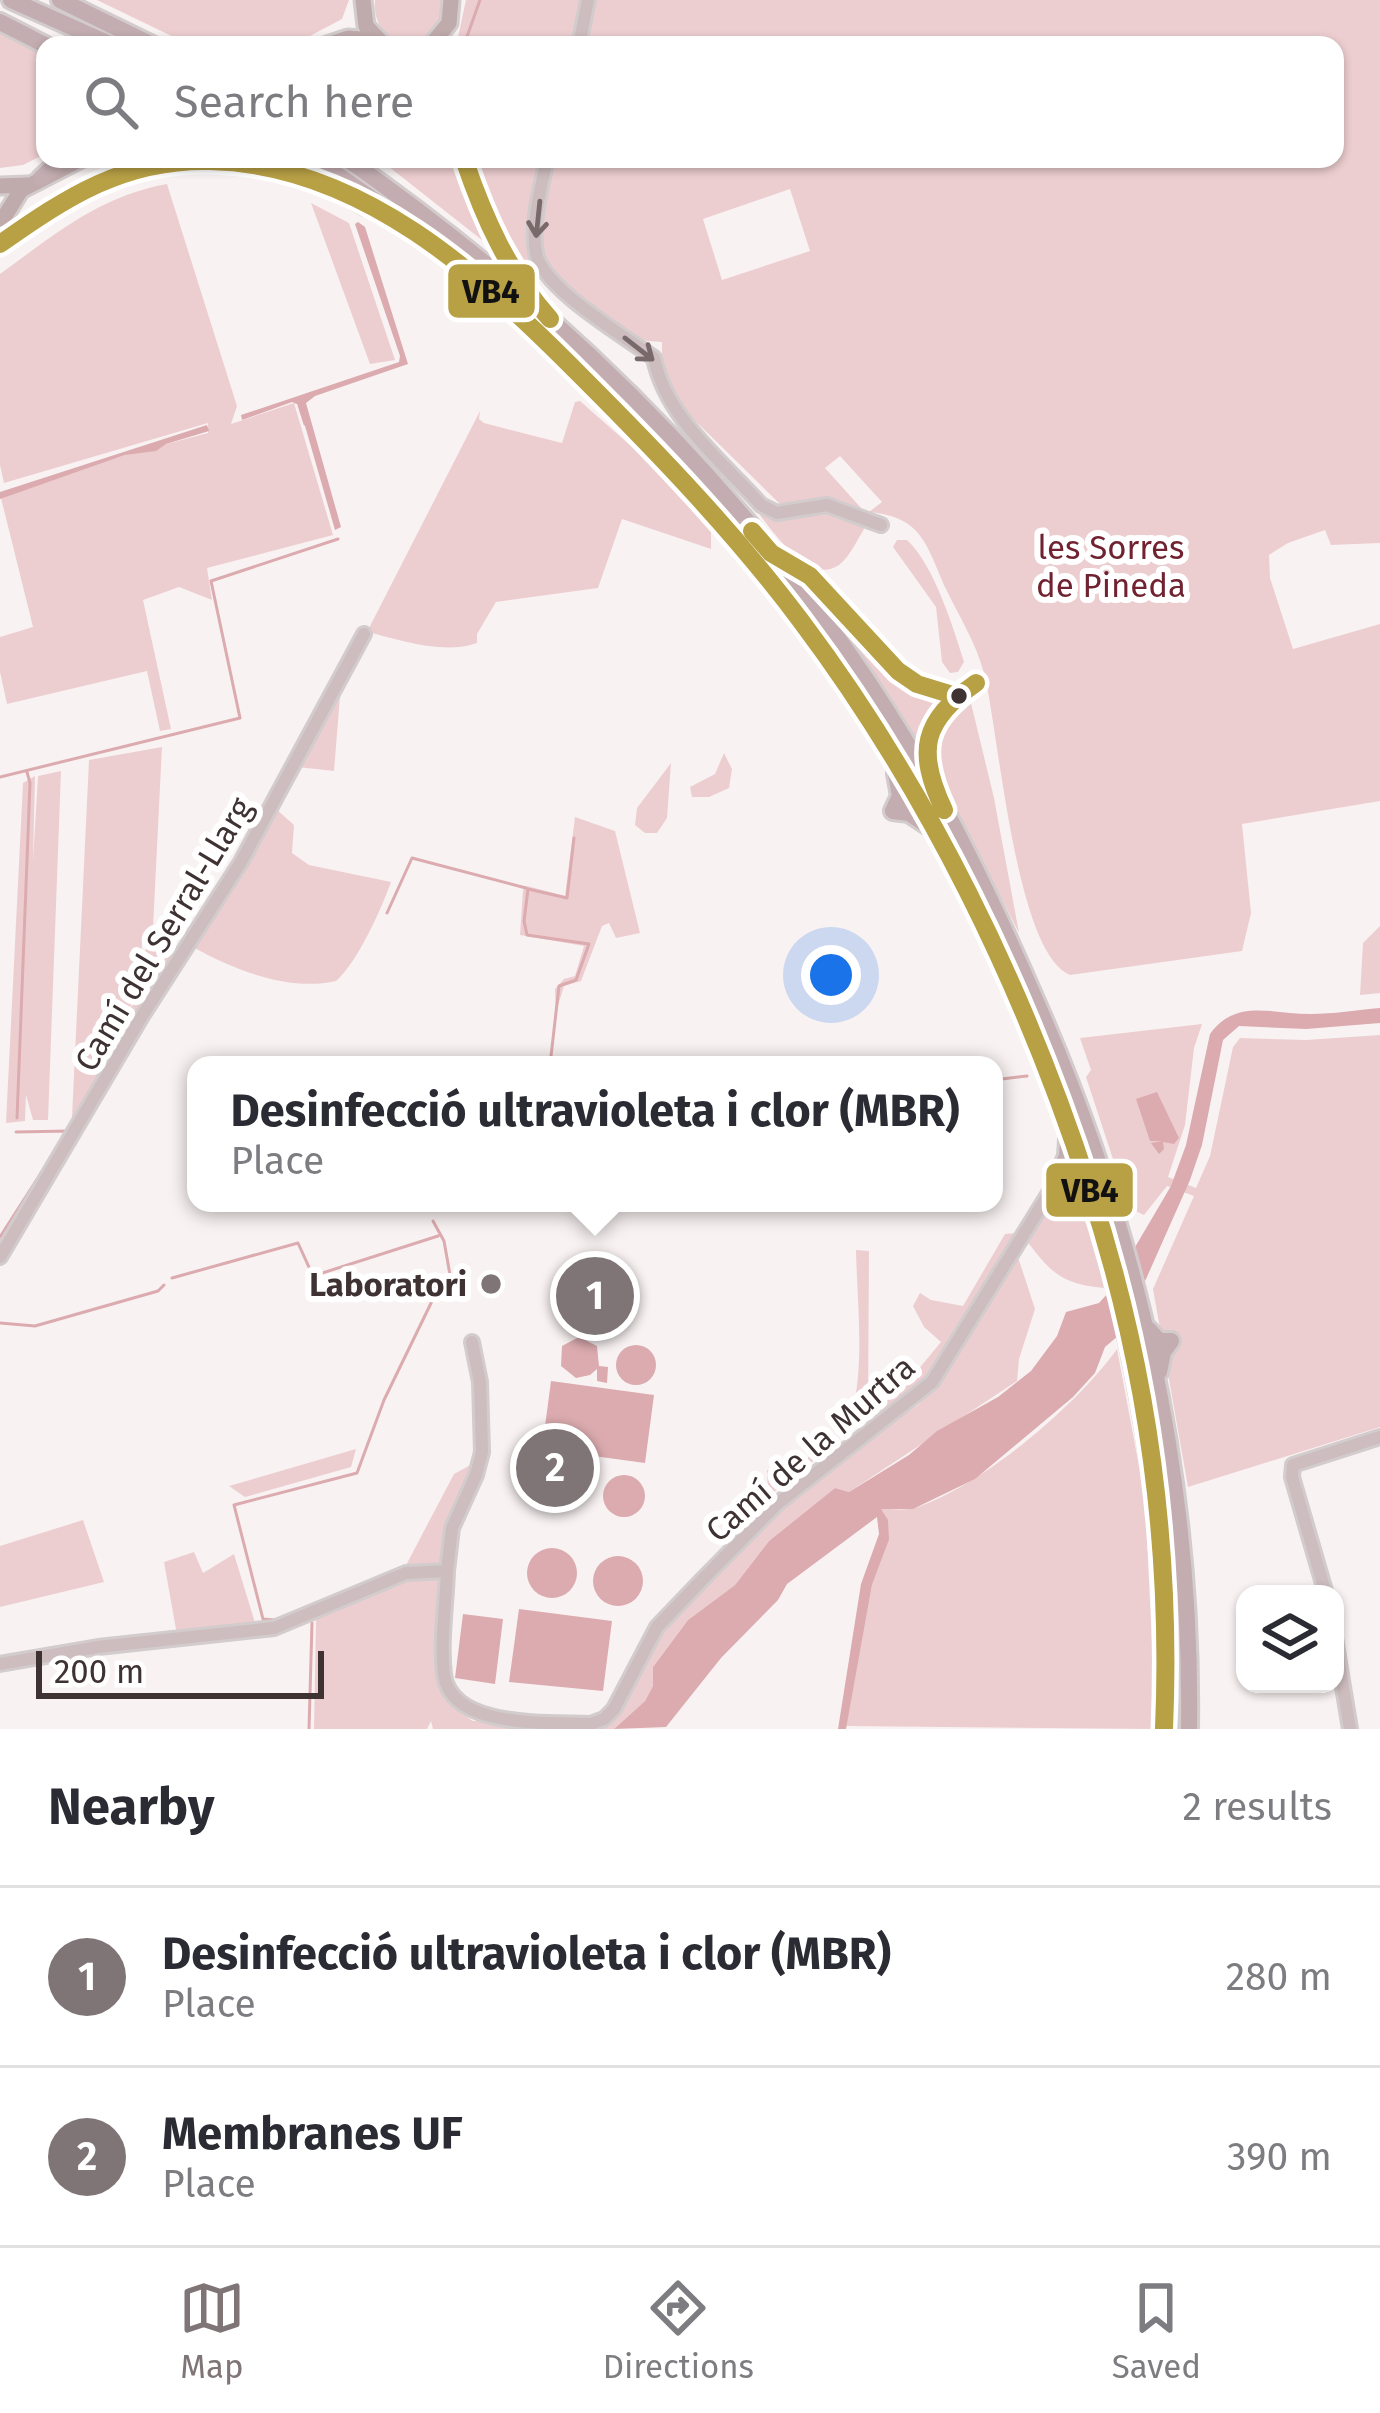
<!DOCTYPE html>
<html lang="en">
<head>
<meta charset="utf-8">
<style>
	body { margin:0; font-family:"Fira Sans",sans-serif; background:#f7f7f7; color:#2b2b33 }
	.controls { position:absolute; right:36px; bottom:36px; display:grid; overflow:hidden; border-radius:24px; box-shadow:0 3px 9px #0004 }
	.controls button { width:108px; height:108px; display:grid; place-items:center; padding:0; border:0; border-bottom:3px solid #e1e1e2; background:#fff; color:#2b2b33; font:60px sans-serif }
	.scale { position:absolute; left:36px; bottom:30px; width:288px; box-sizing:border-box; padding-left:12px; border:6px solid #3e3233; border-top:0; font-size:33px; line-height:42px; white-space:nowrap; color:#3e3233; -webkit-text-stroke:9px #fff; paint-order:stroke }
	.you { position:absolute; left:831px; top:975px; width:42px; height:42px; margin:-30px; border:9px solid #fff; border-radius:50%; background:#1a73e8; box-shadow:0 0 0 18px #1a73e833 }
	.badge { display:grid; place-items:center; width:78px; height:78px; border-radius:50%; background:#7f7576; color:#fff; font-size:39px; font-weight:700 }
	.pin { position:absolute; translate:-50% -50%; border:6px solid #fff; box-shadow:0 3px 12px #0006 }
	.popup { position:absolute; left:187px; top:1056px; width:816px; height:156px; box-sizing:border-box; display:grid; place-content:center; border-radius:24px; background:#fff; filter:drop-shadow(0 3px 9px #0005); font-size:39px; white-space:nowrap; color:#7c7c81 }
	.popup b { font-size:45px; color:#2b2b33 }
	.popup::after { content:''; position:absolute; left:50%; top:100%; margin-left:-24px; border:24px solid transparent; border-top-color:#fff }
	.list { margin:0; padding:0; list-style:none }
	h2 { display:flex; justify-content:space-between; align-items:center; height:156px; margin:0; padding:0 48px; font-size:51px }
	h2 small { font-size:39px; font-weight:400; color:#7c7c81 }
	.list li { display:grid; grid-template-columns:78px 1fr auto; gap:36px; align-items:center; box-sizing:border-box; height:180px; padding:0 48px; border-top:3px solid #e1e1e2 }
	.list b { display:block; font-size:45px; white-space:nowrap }
	.list p { margin:0; font-size:39px; white-space:nowrap; color:#7c7c81 }
	.list em { font-size:39px; font-style:normal; color:#7c7c81 }
	.icon { flex:none; width:66px; height:66px; fill:none; stroke:currentColor; stroke-width:2; stroke-linecap:round; stroke-linejoin:round }
	.map { position:relative; flex:none; width:1380px; height:1729px; overflow:hidden }
	.search { position:absolute; background:#fff; box-shadow:0 3px 9px #0004; left:36px; right:36px; top:36px; height:132px; display:flex; align-items:center; gap:30px; box-sizing:border-box; padding:0 42px; border-radius:24px; color:#7c7c81; font-size:45px }
	.sheet { height:516px; background:#fff }
	nav { display:flex; justify-content:space-around; align-items:center; box-sizing:border-box; height:168px; border-top:3px solid #e1e1e2; background:#fff; font-size:33px; color:#7c7c81 }
	nav a { display:grid; justify-items:center; gap:6px }
	nav .on { color:#7f7576 }
	.map>svg:first-child { display:block }
	.green { fill:#edced0; fill-rule:evenodd }
	.water { fill:#dbabaf }
	.lines { fill:none; stroke-linecap:round; stroke-linejoin:round }
	.stream { stroke:#dbabaf; stroke-width:3 }
	.minor-casing { stroke:#d3cccd; stroke-width:18 }
	.major-casing { stroke:#d3cccd; stroke-width:21 }
	.highway-casing { stroke:#d3cccd; stroke-width:22 }
	.minor { stroke:#cebdbf; stroke-width:12 }
	.major { stroke:#bfaaac; stroke-width:15 }
	.highway { stroke:#c3adb1; stroke-width:16 }
	.bus-1-casing { stroke:#fff; stroke-width:27 }
	.bus-1 { stroke:#b8a045; stroke-width:18 }
	.oneway { stroke:#786a6b }
	.bus-dot { fill:#3e3233; stroke:#fff; stroke-width:4.5 }
	.poi-dot { fill:#7f7576; stroke:#fff; stroke-width:4.5 }
	.labels { text-anchor:middle; stroke-width:12; stroke-linejoin:round; paint-order:stroke }
	.park-label { font-size:33px; fill:#702230; stroke:#fff }
	.street-label { font-size:33px; fill:#3e3233; stroke:#fff }
	.poi-label { font-size:33px; font-weight:bold; fill:#3e3233; stroke:#fff; text-anchor:end }
	.line-badge { stroke:#fff; stroke-width:4.5 }
	.pale-badge-label { font-size:33px; text-anchor:middle; font-weight:bold; fill:#111 }
</style>
</head>
<body>
<div class="map">
<svg width="1380" height="1729" viewBox="0 0 1380 1729">
	<rect width="100%" height="100%" fill="#f9f2f3"/>
	<!-- green -->
	<path class="green" d="M97 0H349L342 19 293 45H190Z
		M375 0H441V17L428 36C398 50 372 33 375 0Z
		M466 0H582L574 45H451L458 37Z
		M594 0H1380V543L1331 545 1325 530 1288 543 1269 555 1270 578 1293 649 1380 624V801L1242 824 1251 913 1242 951 1070 975C1015 953 999 731 984 673 976 643 959 616 946 589 926 545 923 517 869 512L882 502 840 456 825 468 862 509 840 501 781 505 680 406 662 372V342L634 340 548 272 539 228 551 159H1335V45H582ZM790 189 810 251 722 280 703 219Z
		M0 33 45 56V154L23 165 0 168Z
		M379 159H457L487 244Z
		M477 159H541C533 196 528 228 536 265L526 263 495 211Z
		M167 184 237 406 231 424 294 403 333 535 207 568 212 600 179 587 143 600 171 729 160 731 147 671 7 704 0 672V637L33 627 1 498 125 455 208 433V423L4 483 0 465V274C54 235 99 196 167 184Z
		M311 203 349 223 395 360 370 364Z
		M580 401 648 461 711 530V549L622 519 598 588 496 602 477 634V643C444 655 401 640 367 632L480 411 479 419 484 423 562 443 575 402Z
		M753 506 777 518 837 512 866 526C858 538 850 557 839 565 808 587 769 526 753 506Z
		M897 540H907C934 565 953 627 964 662L958 672 950 673 942 662 936 607 893 547Z
		M809 584 914 690 942 703 926 715 917 740Z
		M341 684 334 771 297 767Z
		M971 703 994 798 1019 933 933 765C931 732 942 718 971 703Z
		M162 747 153 928 142 938 141 973 130 1008 141 994 147 937 152 935 168 949 181 948 135 1023 127 1016 124 1025 130 1030 81 1115 72 1117 89 760Z
		M724 753 732 769 729 788 709 797H692L690 787 715 774Z
		M671 763 667 818 657 833H645L635 825 637 808Z
		M61 771 48 1120H33L26 1095 25 1121 6 1123 23 783 35 776 33 861 38 776Z
		M275 808 294 825 292 853 309 865 391 882C381 910 357 963 336 981 288 992 232 969 191 946Z
		M575 817 615 831 640 933 616 938 609 923 602 926 581 981 564 986 556 1012 555 989 564 979 575 976 584 946 520 935 523 890 527 886 565 896Z
		M1380 926V993L1360 995 1363 943Z
		M1202 1024 1194 1048 1185 1125 1168 1177 1196 1188 1210 1156 1233 1047 1240 1038 1306 1040 1380 1035V1427L1188 1487 1153 1289 1194 1196 1167 1186 1144 1215 1129 1208 1086 1077 1091 1070 1080 1038Z
		M1063 1183H1071L1093 1238 1104 1288C1062 1284 1051 1273 1026 1240Z
		M1017 1233 924 1381 828 1447 786 1486 768 1494 767 1470C802 1466 846 1442 854 1404 864 1356 857 1300 856 1250L869 1251 868 1415 902 1389 941 1342 924 1327 913 1306 920 1293 931 1300 963 1306 1005 1234Z
		M1018 1257 1035 1309 1019 1359 1017 1381 849 1492 835 1488 769 1541 735 1585 688 1620 653 1667V1686L645 1701 614 1729H433L431 1721 427 1729H314L316 1619C345 1603 413 1559 444 1583 442 1632 426 1693 473 1721L604 1724 658 1630 769 1518 838 1459 918 1405 947 1372Z
		M1117 1349 1145 1498 1155 1704 1152 1729 846 1726 872 1585 889 1540 880 1508C892 1509 906 1511 918 1507 984 1484 1076 1406 1117 1349Z
		M356 1449 351 1467 245 1497 229 1486Z
		M476 1462 448 1522 443 1567 404 1569 454 1474Z
		M83 1520 104 1582 0 1607V1546Z
		M194 1552 203 1573 234 1554 256 1626 177 1635 164 1562Z"/>
	<!-- water -->
	<path class="water" d="M358 222 365 227 408 364 315 396 306 403 341 527 335 530 299 405 292 402 242 420 241 415 399 362 400 356 355 224Z
		M207 425 209 431 166 444 156 451 125 455 0 499V492Z
		M1380 1008V1023L1306 1029 1239 1026 1223 1040 1202 1145 1190 1180 1146 1279 1118 1336 1105 1347 1095 1373 1073 1397 975 1479 913 1509H881L888 1520 889 1540 872 1585 846 1729H838L861 1584 879 1534 877 1517 787 1584 778 1600 721 1658 666 1727 614 1729 645 1701 653 1686V1667L688 1620 735 1585 769 1541 835 1488 849 1492 909 1455 937 1431 998 1397 1031 1371 1057 1336 1066 1312 1099 1303 1108 1293 1171 1186 1186 1145 1210 1034C1236 998 1272 1014 1310 1014 1334 1014 1357 1010 1380 1008Z
		M1157 1092 1179 1138 1174 1144 1163 1142 1164 1149 1159 1154 1151 1143 1162 1141H1150L1136 1099Z
		M579 1337 597 1346 599 1366 608 1367 607 1383 597 1381V1369L590 1375 576 1378 561 1366 562 1346Z
		M616 1365a20 20 0 1 1 40 0a20 20 0 1 1-40 0Z
		M551 1381 654 1395 645 1463 542 1449Z
		M603 1496a21 21 0 1 1 42 0a21 21 0 1 1-42 0Z
		M527 1573a25 25 0 1 1 50 0a25 25 0 1 1-50 0Z
		M593 1581a25 25 0 1 1 50 0a25 25 0 1 1-50 0Z
		M519 1609 612 1621 603 1691 509 1682Z
		M463 1614 503 1619 495 1684 455 1678Z"/>
	<g class="lines">
		<!-- stream -->
		<path class="stream" d="M464 45 480 0
			M299 405 305 424
			M0 777 240 718 211 581 338 539
			M387 913 412 858 526 888
			M550 1065 559 986 576 980 589 944 527 935 524 921 528 889 567 898 574 838
			M994 1080 1027 1076
			M17 1118 30 783 27 772
			M455 1207 470 1203
			M0 1237 68 1131 16 1132
			M172 1278 298 1243 313 1276 438 1236
			M0 1323 35 1326 158 1291 164 1285
			M289 1615 275 1620 263 1619 234 1505 357 1473 384 1400 434 1297 452 1286 444 1241 433 1221
			M309 1729 312 1623"/>
		<!-- minor casing -->
		<g class="minor-casing">
			<path id="minor" d="M579 45 588 0
				M547 159C541 188 531 223 536 253 543 289 625 336 654 358 666 418 722 461 761 505L777 513 827 505 881 525
				M0 1257 142 1016 241 862 364 634
				M447 1571 452 1528 476 1475 482 1452 480 1382 472 1342
				M1326 1594 1292 1477 1293 1465 1380 1437
				M1335 1638 1350 1729
				M0 1664 98 1647 274 1628 406 1573 447 1571C446 1604 440 1642 444 1675 452 1729 547 1722 591 1724L604 1719 614 1709 657 1627 702 1580 777 1504 932 1382 1056 1182"/>
		</g>
		<!-- major casing -->
		<g class="major-casing">
			<path id="major" d="M363 0 366 26 384 45
				M327 45 348 38 376 40
				M431 45 449 23 451 0
				M0 186 28 185
				M3 219 21 190 81 159"/>
		</g>
		<!-- highway casing -->
		<g class="highway-casing">
			<path id="highway" d="M11 0 112 45
				M60 0 152 45
				M0 22 45 45
				M434 45 435 41
				M313 159C407 219 495 291 575 370 662 456 744 545 817 643 867 710 909 784 948 858 1098 1141 1166 1410 1170 1729
				M347 159C579 321 787 532 928 779 968 850 1002 923 1034 997 1136 1227 1193 1476 1189 1729
				M464 159 489 229 525 287
				M41 178 62 159
				M0 244C24 229 44 210 69 196 164 145 274 153 365 206
				M782 560 810 576 898 671 917 684 956 696C951 708 943 709 936 719 925 734 925 753 926 770
				M896 774 900 796 893 811 909 813 927 825
				M1056 1182 1067 1156 1068 1140
				M1148 1329 1159 1341H1171L1163 1352 1159 1372"/>
		</g>
		<!-- minor -->
		<use href="#minor" class="minor"/>
		<!-- major -->
		<use href="#major" class="major"/>
		<!-- highway -->
		<use href="#highway" class="highway"/>
		<!-- bus-1 casing -->
		<g class="bus-1-casing">
			<path id="bus-1" d="M464 159C484 218 508 272 550 319
				M0 244C67 197 124 159 210 161 361 164 481 275 581 376 659 454 735 533 801 621 928 790 1024 987 1089 1188 1147 1364 1172 1544 1164 1729
				M752 531 771 553 810 576 898 671 917 684 956 696
				M944 810C916 751 922 721 976 683"/>
		</g>
		<!-- bus-1 -->
		<use href="#bus-1" class="bus-1"/>
	</g>
	<!-- one-way arrows -->
	<defs><path id="oneway-shaft" d="M-6 0H5M1.5-3L5.5 0L1.5 3" fill="none" stroke-width="1.6" stroke-linecap="round" stroke-linejoin="round" transform="scale(3)"/></defs>
	<g class="oneway">
		<use href="#oneway-shaft" transform="translate(538 219) rotate(96)"/>
		<use href="#oneway-shaft" transform="translate(639 349) rotate(38)"/>
	</g>
	<!-- markers -->
	<circle class="bus-dot" cx="959" cy="696" r="10"/>
	<circle class="poi-dot" cx="491" cy="1284" r="12"/>
	<g class="labels">
		<!-- park labels -->
		<g class="park-label">
			<text x="1111" y="559">les Sorres<tspan x="1111" dy="38">de Pineda</tspan></text>
		</g>
		<!-- street labels -->
		<g class="street-label">
			<text transform="translate(163 934) rotate(-59)" y="12">Camí del Serral-Llarg</text>
			<text transform="translate(810 1448) rotate(-41)" y="12">Camí de la Murtra</text>
		</g>
		<!-- poi labels -->
		<g class="poi-label">
			<text x="467" y="1296">Laboratori</text>
		</g>
	</g>
	<g class="line-badge">
		<rect x="446" y="262" width="91" height="58" rx="12" fill="#b8a045"/>
		<rect x="1044" y="1161" width="91" height="58" rx="12" fill="#b8a045"/>
	</g>
	<g class="pale-badge-label">
		<text x="491" y="303">VB4</text>
		<text x="1090" y="1202">VB4</text>
	</g>
</svg>
<div class="controls">
<button><svg class="icon" aria-label="layers" viewBox="0 0 24 24"><path d="M12 4l9 5-9 5-9-5zM3 14l9 5 9-5"/></svg></button>
</div>
<div class="scale">200 m</div>
<div class="you"></div>
<div class="pin badge" style="left:595px;top:1296px">1</div>
<div class="popup"><b>Desinfecció ultravioleta i clor (MBR)</b>Place</div>
<div class="pin badge" style="left:555px;top:1468px">2</div>
<div class="search"><svg class="icon" aria-label="search" viewBox="0 0 24 24"><circle cx="10" cy="10" r="6"/><path d="M15 15l6 6"/></svg>Search here</div>
</div>
<section class="sheet">
<h2>Nearby<small>2 results</small></h2>
<ul class="list">
<li><span class="badge">1</span><div><b>Desinfecció ultravioleta i clor (MBR)</b><p>Place</p></div><em>280 m</em></li>
<li><span class="badge">2</span><div><b>Membranes UF</b><p>Place</p></div><em>390 m</em></li>
</ul>
</section>
<nav>
<a class="on"><svg class="icon" aria-label="map" viewBox="0 0 24 24"><path d="M3 6l6-2 6 2 6-2v14l-6 2-6-2-6 2zM9 4v14M15 6v14"/></svg>Map</a>
<a><svg class="icon" aria-label="directions" viewBox="0 0 24 24"><path d="M12 3l9 9-9 9-9-9zM9 14v-3h6M13 9l2 2-2 2"/></svg>Directions</a>
<a><svg class="icon" aria-label="saved" viewBox="0 0 24 24"><path d="M7 4h10v16l-5-4-5 4z"/></svg>Saved</a>
</nav>
</body>
</html>
